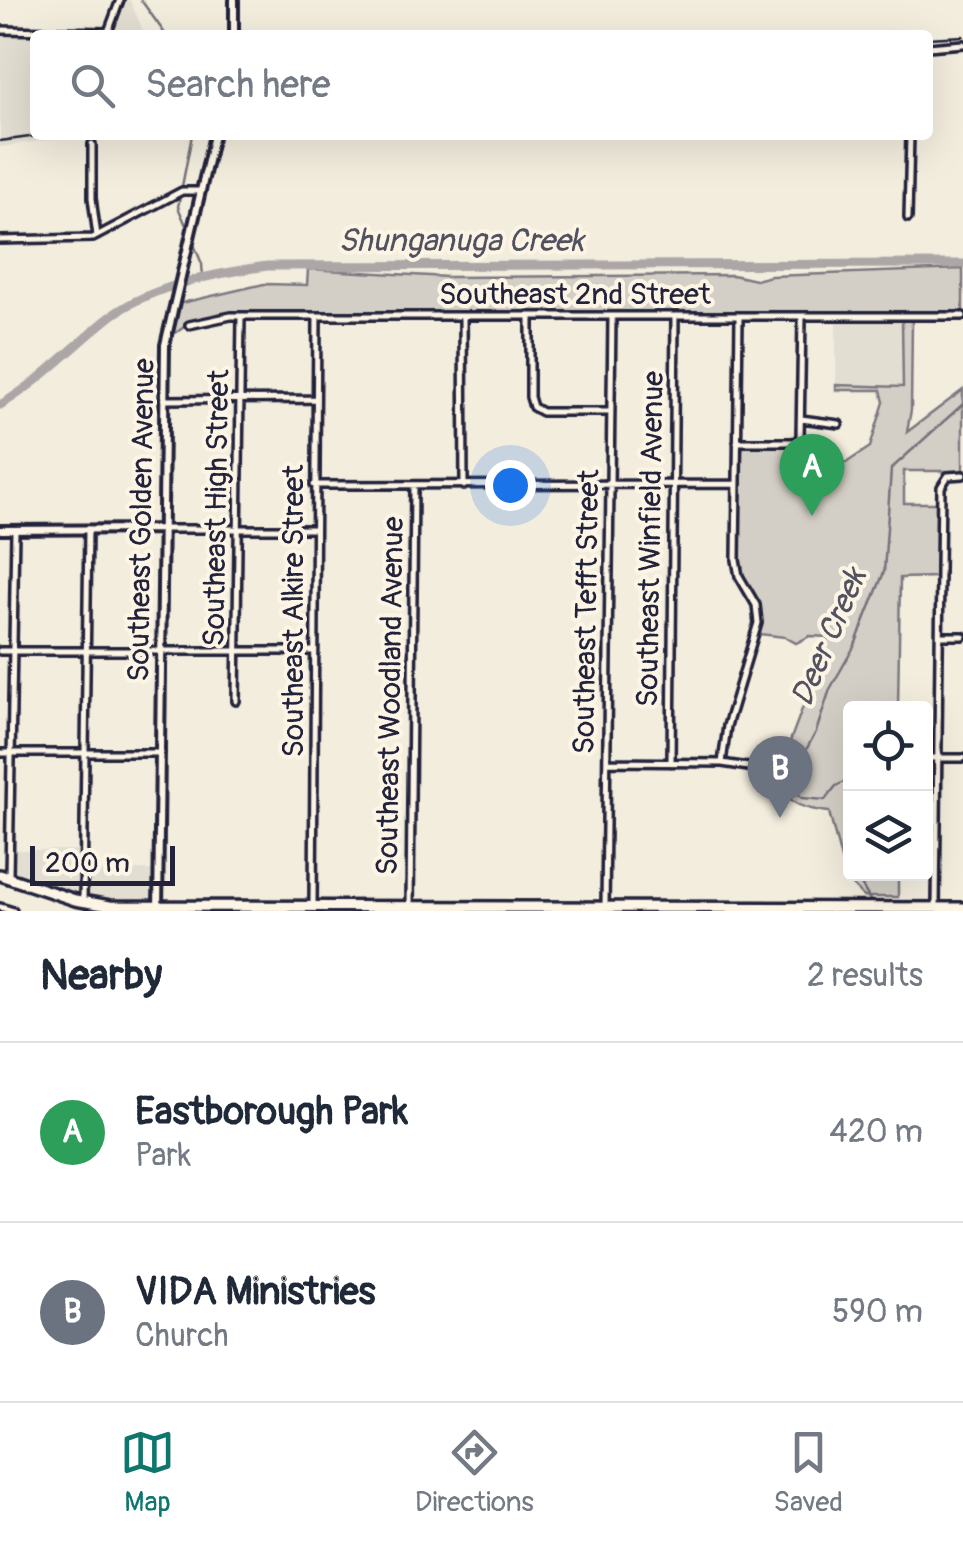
<!DOCTYPE html>
<html lang="en">
<head>
<meta charset="utf-8">
<style>
	body { margin:0; font-family:Pangolin,sans-serif; background:#f2f2f3; color:#1f2937 }
	.controls { position:absolute; right:30px; bottom:30px; display:grid; overflow:hidden; border-radius:10px; box-shadow:0 10px 40px #0002 }
	.controls button { width:90px; height:90px; display:grid; place-items:center; padding:0; border:0; border-bottom:2px solid #e0e1e3; background:#fff; color:#1f2937; font:50px sans-serif }
	.scale { position:absolute; left:30px; bottom:25px; width:145px; box-sizing:border-box; padding-left:10px; border:5px solid #22223b; border-top:0; font-size:28px; line-height:35px; white-space:nowrap; color:#22223b; -webkit-text-stroke:8px #fcf5e5; paint-order:stroke }
	.you { position:absolute; left:510px; top:485px; width:35px; height:35px; margin:-25px; border:8px solid #fff; border-radius:50%; background:#1a73e8; box-shadow:0 0 0 15px #1a73e833 }
	.badge { display:grid; place-items:center; width:65px; height:65px; border-radius:50%; background:#0f766e; color:#fff; font-size:32px; font-weight:700 }
	.pin { position:absolute; translate:-50% -82px; filter:drop-shadow(0 2px 5px #0008) }
	.pin::after { content:''; position:absolute; top:52px; width:35px; height:30px; background:inherit; clip-path:polygon(0 0,100% 0,50% 100%) }
	.list { margin:0; padding:0; list-style:none }
	h2 { display:flex; justify-content:space-between; align-items:center; height:130px; margin:0; padding:0 40px; font-size:42px }
	h2 small { font-size:32px; font-weight:400; color:#747a83 }
	.list li { display:grid; grid-template-columns:65px 1fr auto; gap:30px; align-items:center; box-sizing:border-box; height:180px; padding:0 40px; border-top:2px solid #e0e1e3 }
	.list b { display:block; font-size:38px; white-space:nowrap }
	.list p { margin:0; font-size:32px; white-space:nowrap; color:#747a83 }
	.list em { font-size:32px; font-style:normal; color:#747a83 }
	.icon { flex:none; width:55px; height:55px; fill:none; stroke:currentColor; stroke-width:2; stroke-linecap:round; stroke-linejoin:round }
	.map { position:relative; flex:none; width:963px; height:911px; overflow:hidden }
	.search { position:absolute; background:#fff; box-shadow:0 10px 40px #0002; left:30px; right:30px; top:30px; height:110px; display:flex; align-items:center; gap:25px; box-sizing:border-box; padding:0 35px; border-radius:10px; color:#747a83; font-size:38px }
	.sheet { height:490px; background:#fff }
	nav { display:flex; justify-content:space-around; align-items:center; box-sizing:border-box; height:140px; border-top:2px solid #e0e1e3; background:#fff; font-size:28px; color:#747a83 }
	nav a { display:grid; justify-items:center; gap:5px }
	nav .on { color:#0f766e }
	.map>svg:first-child { display:block }
	.built { fill:#e3ded2 }
	.green { fill:#d4cfc6; stroke:#7b7880; stroke-width:2.5 }
	.lines { fill:none; stroke-linecap:round; stroke-linejoin:round }
	.stream { stroke:#75727b; stroke-width:2.5 }
	.river { stroke:#aca7a6; stroke-width:9 }
	.minor-casing { stroke:#22223b; stroke-width:12 }
	.tertiary-casing { stroke:#22223b; stroke-width:14 }
	.primary-casing { stroke:#22223b; stroke-width:16 }
	.minor { stroke:#fcf5e5; stroke-width:5 }
	.tertiary { stroke:#fcf5e5; stroke-width:6 }
	.primary { stroke:#fcf5e5; stroke-width:9 }
	.rail { stroke:#22223b; stroke-width:2.5 }
	.labels { text-anchor:middle; stroke-width:8; stroke-linejoin:round; paint-order:stroke }
	.street-label { font-size:30px; fill:#22223b; stroke:#fcf5e5 }
	.water-label { font-size:32px; font-style:italic; fill:#525160; stroke:#fcf5e5 }
</style>
</head>
<body>
<div class="map">
<svg width="963" height="911" viewBox="0 0 963 911">
	<rect width="100%" height="100%" fill="#f3edde"/>
	<filter id="ink" filterUnits="userSpaceOnUse"><feTurbulence type="fractalNoise" baseFrequency=".01" numOctaves="2"/><feDisplacementMap in="SourceGraphic" scale="20" xChannelSelector="R" yChannelSelector="G"/><feConvolveMatrix kernelMatrix="1 2 1 2 8 2 1 2 1" color-interpolation-filters="sRGB"/></filter>
	<g filter="url(#ink)">
		<!-- built -->
		<path class="built" d="M123 0H130L145 35H35V135H81L0 147V33L104 35 112 31Z
			M836 320H902L903 387 836 385Z
			M12 850H82L81 891 76 894 13 872Z
			M155 870 152 899 104 900 88 897 87 871Z"/>
		<!-- green -->
		<path class="green" d="M308 269 447 277 733 275 755 280 771 276 963 269V313H243L194 320 170 337 177 304 264 284 307 285Z
			M902 320H912L911 410 907 432 963 390V471H904V503H938L937 577 900 578 898 708H850V874H898V897H864L846 879 829 812C793 808 777 799 783 760L829 637 810 636 796 643 785 637 759 634C764 596 744 595 740 566 734 532 740 487 740 452L744 446 798 444 805 453 846 463 870 447 884 402 881 390H836V385L903 387Z"/>
		<g class="lines">
			<!-- stream -->
			<path class="stream" d="M141 0 166 35
				M188 230 178 207 192 135
				M193 242 202 264 203 278
				M850 779 836 786 825 800 802 798 793 789 792 775 816 732 830 689 855 645 884 572 891 469 963 404
				M855 874 873 905"/>
			<!-- river -->
			<path class="river" d="M0 405C43 380 75 344 114 314 154 285 219 273 267 266L963 264"/>
			<!-- minor casing -->
			<g class="minor-casing">
				<path id="minor" d="M0 30 108 32
					M108 32 120 0
					M928 47 963 44
					M92 144V198L97 236
					M908 218 910 135
					M0 240 93 238 182 191H200
					M463 316 464 486
					M530 316V397L533 407 542 412H610
					M189 325 231 316H963
					M164 400 315 399
					M801 419 839 424
					M737 442H794L800 438 802 317
					M314 485 736 484
					M162 529H313
					M941 636H963
					M0 651H312
					M236 701 241 316
					M0 753H161
					M926 758H963
					M607 762 722 763 755 768
					M671 763 675 316
					M722 763 727 726 758 623 756 605 739 576 736 560 739 317
					M9 876 15 530
					M83 901 88 529
					M0 907 13 911
					M313 907 317 316
					M410 907 414 486
					M605 908 612 316
					M936 908 941 487 948 476 963 475"/>
			</g>
			<!-- tertiary casing -->
			<g class="tertiary-casing">
				<path id="tertiary" d="M234 35V0
					M0 530 162 529
					M158 911 165 345 214 135"/>
			</g>
			<!-- primary casing -->
			<g class="primary-casing">
				<path id="primary" d="M0 875 75 900 110 906 963 908"/>
			</g>
			<!-- minor -->
			<use href="#minor" class="minor"/>
			<!-- tertiary -->
			<use href="#tertiary" class="tertiary"/>
			<!-- primary -->
			<use href="#primary" class="primary"/>
			<!-- rail -->
			<path class="rail" d="M928 38 963 36
				M0 141 45 135"/>
		</g>
	</g>
	<g class="labels">
		<!-- street labels -->
		<g class="street-label">
			<text x="575" y="304">Southeast 2nd Street</text>
			<text transform="translate(216 508) rotate(-89)" y="10">Southeast High Street</text>
			<text transform="translate(141 520) rotate(-89)" y="10">Southeast Golden Avenue</text>
			<text transform="translate(650 539) rotate(-89)" y="10">Southeast Winfield Avenue</text>
			<text transform="translate(293 611) rotate(-90)" y="10">Southeast Alkire Street</text>
			<text transform="translate(586 612) rotate(-89)" y="10">Southeast Tefft Street</text>
			<text transform="translate(390 696) rotate(-89)" y="10">Southeast Woodland Avenue</text>
		</g>
		<!-- water labels -->
		<g class="water-label">
			<text x="461" y="251">Shunganuga Creek</text>
			<text transform="translate(828 637) rotate(-67)" y="11">Deer Creek</text>
		</g>
	</g>
</svg>
<div class="controls">
<button><svg class="icon" aria-label="locate" viewBox="0 0 24 24"><circle cx="12" cy="12" r="6"/><path d="M12 2v4M12 18v4M2 12h4M18 12h4"/></svg></button>
<button><svg class="icon" aria-label="layers" viewBox="0 0 24 24"><path d="M12 4l9 5-9 5-9-5zM3 14l9 5 9-5"/></svg></button>
</div>
<div class="scale">200 m</div>
<div class="you"></div>
<div class="pin badge" style="left:812px;top:516px;background:#2e9e5b">A</div>
<div class="pin badge" style="left:780px;top:818px;background:#6b7280">B</div>
<div class="search"><svg class="icon" aria-label="search" viewBox="0 0 24 24"><circle cx="10" cy="10" r="6"/><path d="M15 15l6 6"/></svg>Search here</div>
</div>
<section class="sheet">
<h2>Nearby<small>2 results</small></h2>
<ul class="list">
<li><span class="badge" style="background:#2e9e5b">A</span><div><b>Eastborough Park</b><p>Park</p></div><em>420 m</em></li>
<li><span class="badge" style="background:#6b7280">B</span><div><b>VIDA Ministries</b><p>Church</p></div><em>590 m</em></li>
</ul>
</section>
<nav>
<a class="on"><svg class="icon" aria-label="map" viewBox="0 0 24 24"><path d="M3 6l6-2 6 2 6-2v14l-6 2-6-2-6 2zM9 4v14M15 6v14"/></svg>Map</a>
<a><svg class="icon" aria-label="directions" viewBox="0 0 24 24"><path d="M12 3l9 9-9 9-9-9zM9 14v-3h6M13 9l2 2-2 2"/></svg>Directions</a>
<a><svg class="icon" aria-label="saved" viewBox="0 0 24 24"><path d="M7 4h10v16l-5-4-5 4z"/></svg>Saved</a>
</nav>
</body>
</html>
